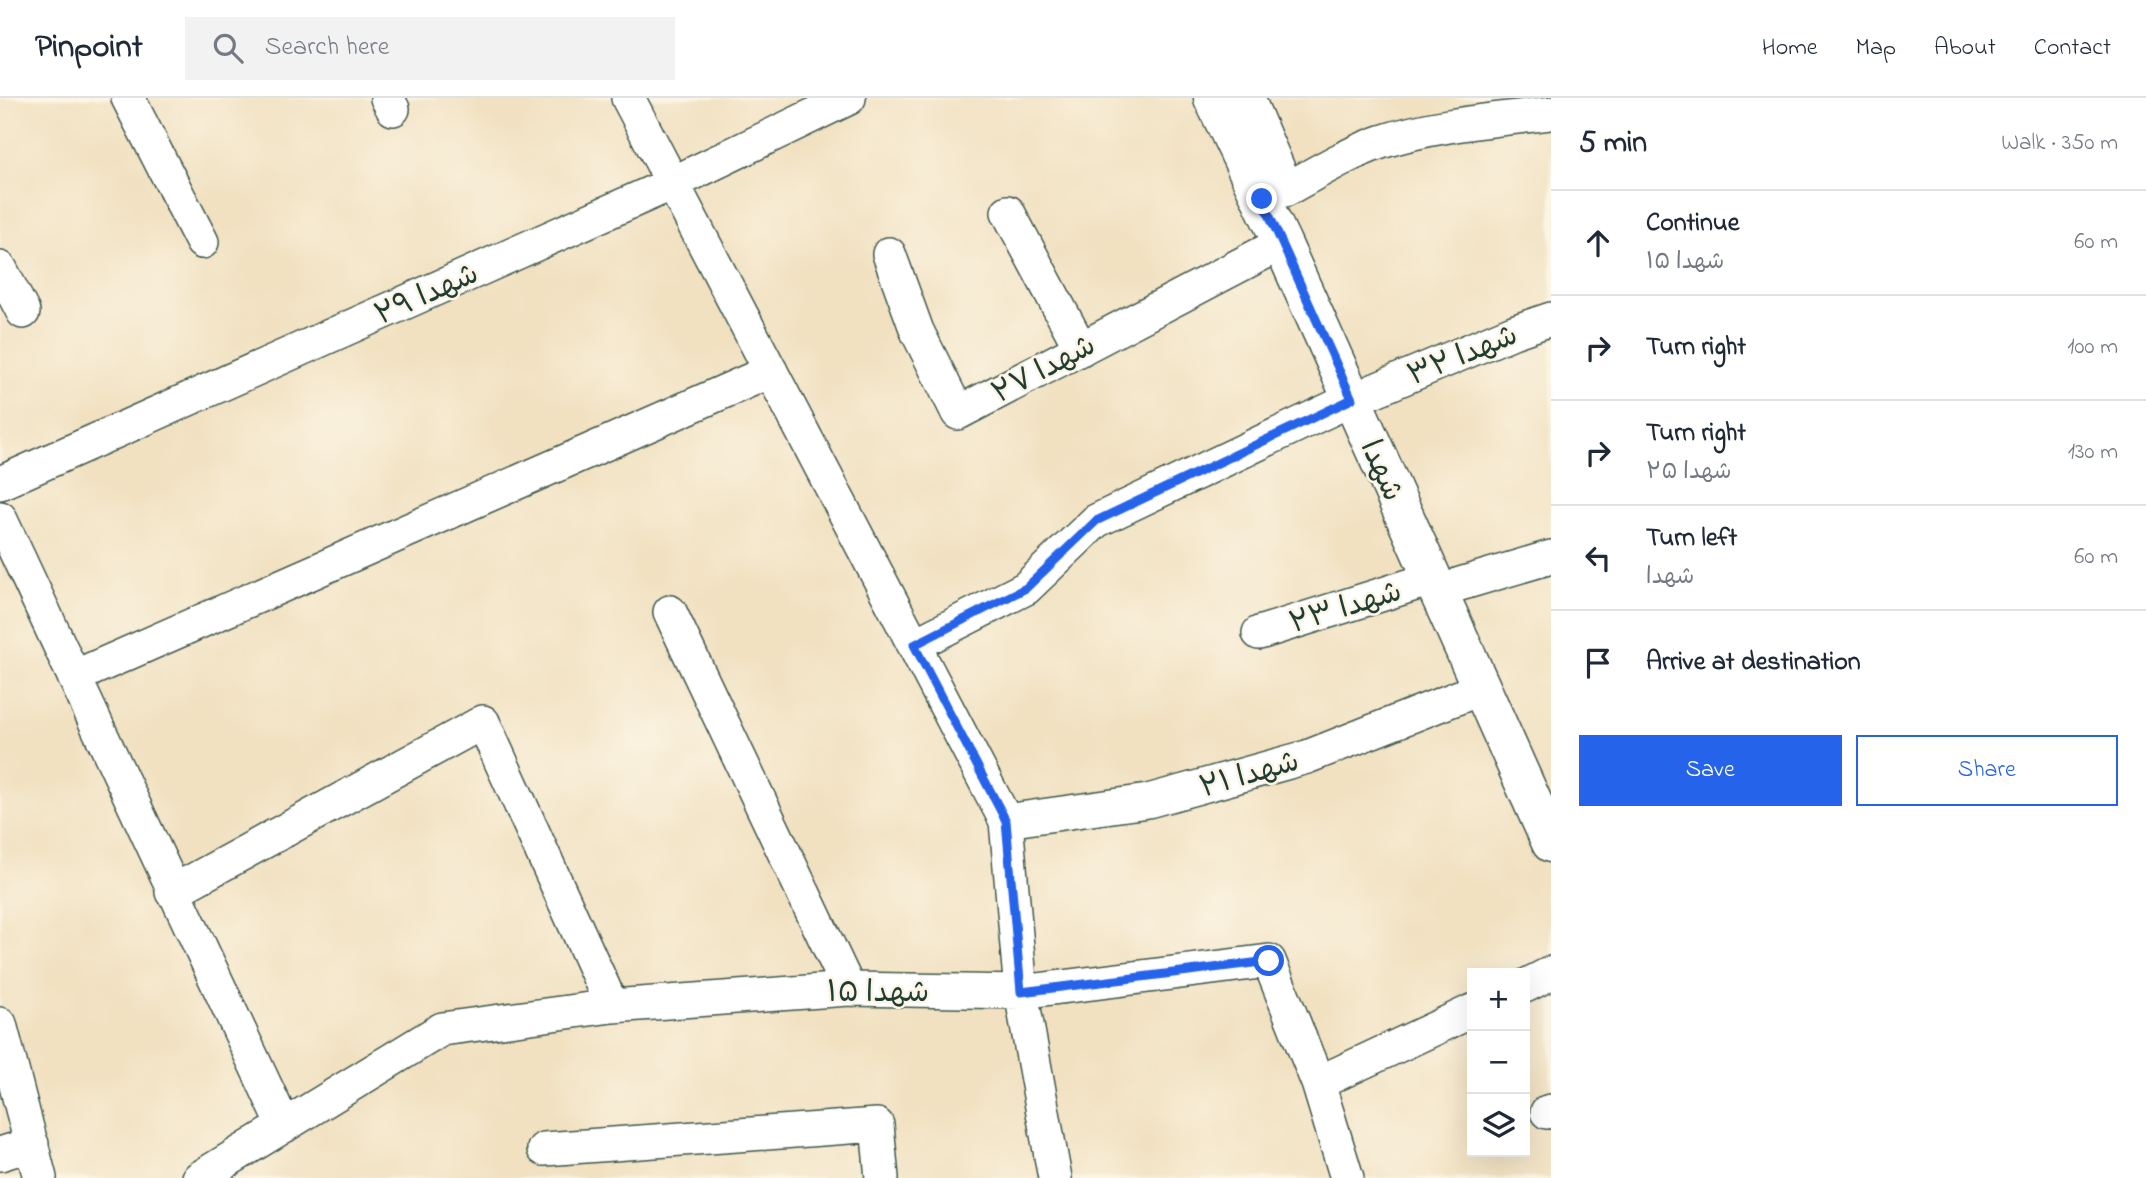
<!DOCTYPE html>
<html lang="en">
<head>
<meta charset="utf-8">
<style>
	body { margin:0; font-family:"Indie Flower","Playpen Sans Arabic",sans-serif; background:#f2f2f3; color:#1f2937 }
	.controls { position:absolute; right:21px; bottom:21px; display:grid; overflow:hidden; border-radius:0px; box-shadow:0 7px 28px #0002 }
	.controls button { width:63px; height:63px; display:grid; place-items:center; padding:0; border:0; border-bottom:2px solid #e0e1e3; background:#fff; color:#1f2937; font:35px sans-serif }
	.stop { position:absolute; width:21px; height:21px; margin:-16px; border:5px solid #2563eb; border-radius:50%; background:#fff }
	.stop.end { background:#2563eb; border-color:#fff; box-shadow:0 2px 7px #0008 }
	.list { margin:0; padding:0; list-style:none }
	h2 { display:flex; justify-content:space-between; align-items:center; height:91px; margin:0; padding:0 28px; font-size:30px }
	h2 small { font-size:23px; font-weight:400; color:#747a83 }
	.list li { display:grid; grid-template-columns:46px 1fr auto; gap:21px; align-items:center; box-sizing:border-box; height:105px; padding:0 28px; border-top:2px solid #e0e1e3 }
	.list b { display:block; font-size:26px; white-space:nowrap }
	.list p { margin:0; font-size:23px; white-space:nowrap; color:#747a83 }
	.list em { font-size:23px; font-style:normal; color:#747a83 }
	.actions { display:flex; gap:14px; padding:21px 28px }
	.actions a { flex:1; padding:16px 0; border:2px solid #2563eb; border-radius:0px; text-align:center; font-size:24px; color:#2563eb }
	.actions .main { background:#2563eb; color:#fff }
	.icon { flex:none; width:38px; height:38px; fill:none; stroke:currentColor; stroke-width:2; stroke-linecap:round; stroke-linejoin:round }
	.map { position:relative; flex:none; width:1551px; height:1080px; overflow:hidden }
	header { display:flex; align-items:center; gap:42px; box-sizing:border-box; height:98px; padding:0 35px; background:#fff; border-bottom:2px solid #e0e1e3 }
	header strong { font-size:33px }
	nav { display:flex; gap:38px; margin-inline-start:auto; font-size:24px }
	.search { width:490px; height:63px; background:#f2f2f3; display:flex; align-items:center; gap:18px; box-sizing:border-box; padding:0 24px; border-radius:0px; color:#747a83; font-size:26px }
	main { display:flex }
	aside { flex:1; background:#fff }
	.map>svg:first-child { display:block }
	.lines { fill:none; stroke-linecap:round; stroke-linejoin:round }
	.minor-casing { stroke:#3e5649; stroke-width:36 }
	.major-casing { stroke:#3e5649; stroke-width:41 }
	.minor { stroke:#fff; stroke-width:33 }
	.major { stroke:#fff; stroke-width:38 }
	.route { stroke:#2563eb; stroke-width:9 }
	.labels { text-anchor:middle; stroke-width:5; stroke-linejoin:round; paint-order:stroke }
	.street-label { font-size:30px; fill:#1f3d34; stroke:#fcf5e5 }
</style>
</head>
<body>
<header>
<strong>Pinpoint</strong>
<div class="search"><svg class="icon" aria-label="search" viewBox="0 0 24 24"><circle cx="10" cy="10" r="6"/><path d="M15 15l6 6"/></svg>Search here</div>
<nav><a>Home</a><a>Map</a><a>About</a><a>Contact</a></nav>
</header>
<main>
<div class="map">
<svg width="1551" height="1080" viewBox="0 0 1551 1080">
	<rect width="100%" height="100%" fill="#fcf5e5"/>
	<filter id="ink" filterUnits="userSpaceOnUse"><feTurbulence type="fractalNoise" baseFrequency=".0143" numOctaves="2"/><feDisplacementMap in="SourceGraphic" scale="14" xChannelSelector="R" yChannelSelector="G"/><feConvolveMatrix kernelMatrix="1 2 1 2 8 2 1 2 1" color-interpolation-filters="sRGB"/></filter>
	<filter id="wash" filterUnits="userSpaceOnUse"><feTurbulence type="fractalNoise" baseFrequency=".00686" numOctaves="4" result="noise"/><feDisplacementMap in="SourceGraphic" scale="28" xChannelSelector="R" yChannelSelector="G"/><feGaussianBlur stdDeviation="1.57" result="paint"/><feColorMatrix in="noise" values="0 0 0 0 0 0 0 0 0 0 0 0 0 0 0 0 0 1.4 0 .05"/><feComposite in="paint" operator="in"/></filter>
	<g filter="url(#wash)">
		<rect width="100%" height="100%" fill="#f1e1c1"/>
	</g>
	<g filter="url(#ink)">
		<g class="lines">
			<!-- minor casing -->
			<g class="minor-casing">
				<path id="minor" d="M128 0 202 144
					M387 0 393 11
					M628 0 1006 723 1021 894 1055 1080
					M1285 92C1316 75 1347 56 1381 44 1435 26 1495 22 1551 15
					M1008 114 1081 251
					M889 156 917 233 958 315 1282 145
					M0 170 23 214
					M1373 293 1513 234 1551 221
					M0 385 673 85 849 0
					M0 420 284 1028
					M1460 486 1551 459
					M670 514 849 891
					M1259 535 1431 481
					M914 547 1026 490 1096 423 1352 301
					M74 579 771 273
					M1006 723 1148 703 1307 659 1482 590
					M172 794 483 624 612 908
					M1525 888 1551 875
					M0 926 40 1080
					M1318 985 1472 913
					M1547 1014 1551 1013
					M544 1051 877 1027 882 1080
					M0 1056 32 1046
					M199 1080 442 931 612 908 849 891 1021 894 1269 863 1318 985 1347 1080"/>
			</g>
			<!-- major casing -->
			<g class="major-casing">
				<path id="major" d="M1213 0 1282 145 1551 745
					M1245 0 1282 86"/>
			</g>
			<!-- minor -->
			<use href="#minor" class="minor"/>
			<!-- major -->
			<use href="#major" class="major"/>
		</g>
	</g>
	<g class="lines" filter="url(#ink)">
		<!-- route -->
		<path class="route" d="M1262 101 1352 301 1096 423 1026 490 914 547 1006 723 1021 894 1269 863"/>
	</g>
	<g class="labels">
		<!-- street labels -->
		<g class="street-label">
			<text transform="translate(426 195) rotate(-24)" y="10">شهدا ۲۹</text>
			<text transform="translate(1462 256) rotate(-22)" y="10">شهدا ۳۲</text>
			<text transform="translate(1043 270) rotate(-28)" y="10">شهدا ۲۷</text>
			<text transform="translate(1383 372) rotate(66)" y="10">شهدا</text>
			<text transform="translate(1345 508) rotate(-17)" y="10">شهدا ۲۳</text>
			<text transform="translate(1249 675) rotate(-16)" y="10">شهدا ۲۱</text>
			<text x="878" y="903">شهدا ۱۵</text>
		</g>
	</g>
</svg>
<div class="controls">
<button>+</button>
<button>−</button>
<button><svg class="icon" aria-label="layers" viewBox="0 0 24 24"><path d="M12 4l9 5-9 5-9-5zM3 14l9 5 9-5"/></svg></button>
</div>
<div class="stop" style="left:1269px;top:863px"></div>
<div class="stop end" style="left:1262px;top:101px"></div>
</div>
<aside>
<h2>5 min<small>Walk · 350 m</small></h2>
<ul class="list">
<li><svg class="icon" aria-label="ahead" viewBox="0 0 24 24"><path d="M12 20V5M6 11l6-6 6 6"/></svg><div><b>Continue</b><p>شهدا ۱۵</p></div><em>60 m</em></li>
<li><svg class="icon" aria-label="right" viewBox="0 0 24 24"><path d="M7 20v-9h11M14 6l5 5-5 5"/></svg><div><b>Turn right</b></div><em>100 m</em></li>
<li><svg class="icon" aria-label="right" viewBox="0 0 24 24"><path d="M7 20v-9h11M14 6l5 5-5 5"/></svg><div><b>Turn right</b><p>شهدا ۲۵</p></div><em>130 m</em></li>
<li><svg class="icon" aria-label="left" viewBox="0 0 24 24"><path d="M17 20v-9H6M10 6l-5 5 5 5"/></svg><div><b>Turn left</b><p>شهدا</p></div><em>60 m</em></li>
<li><svg class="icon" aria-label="arrive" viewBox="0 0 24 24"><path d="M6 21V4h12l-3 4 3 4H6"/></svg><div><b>Arrive at destination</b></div></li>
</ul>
<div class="actions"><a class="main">Save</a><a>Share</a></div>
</aside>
</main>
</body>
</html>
